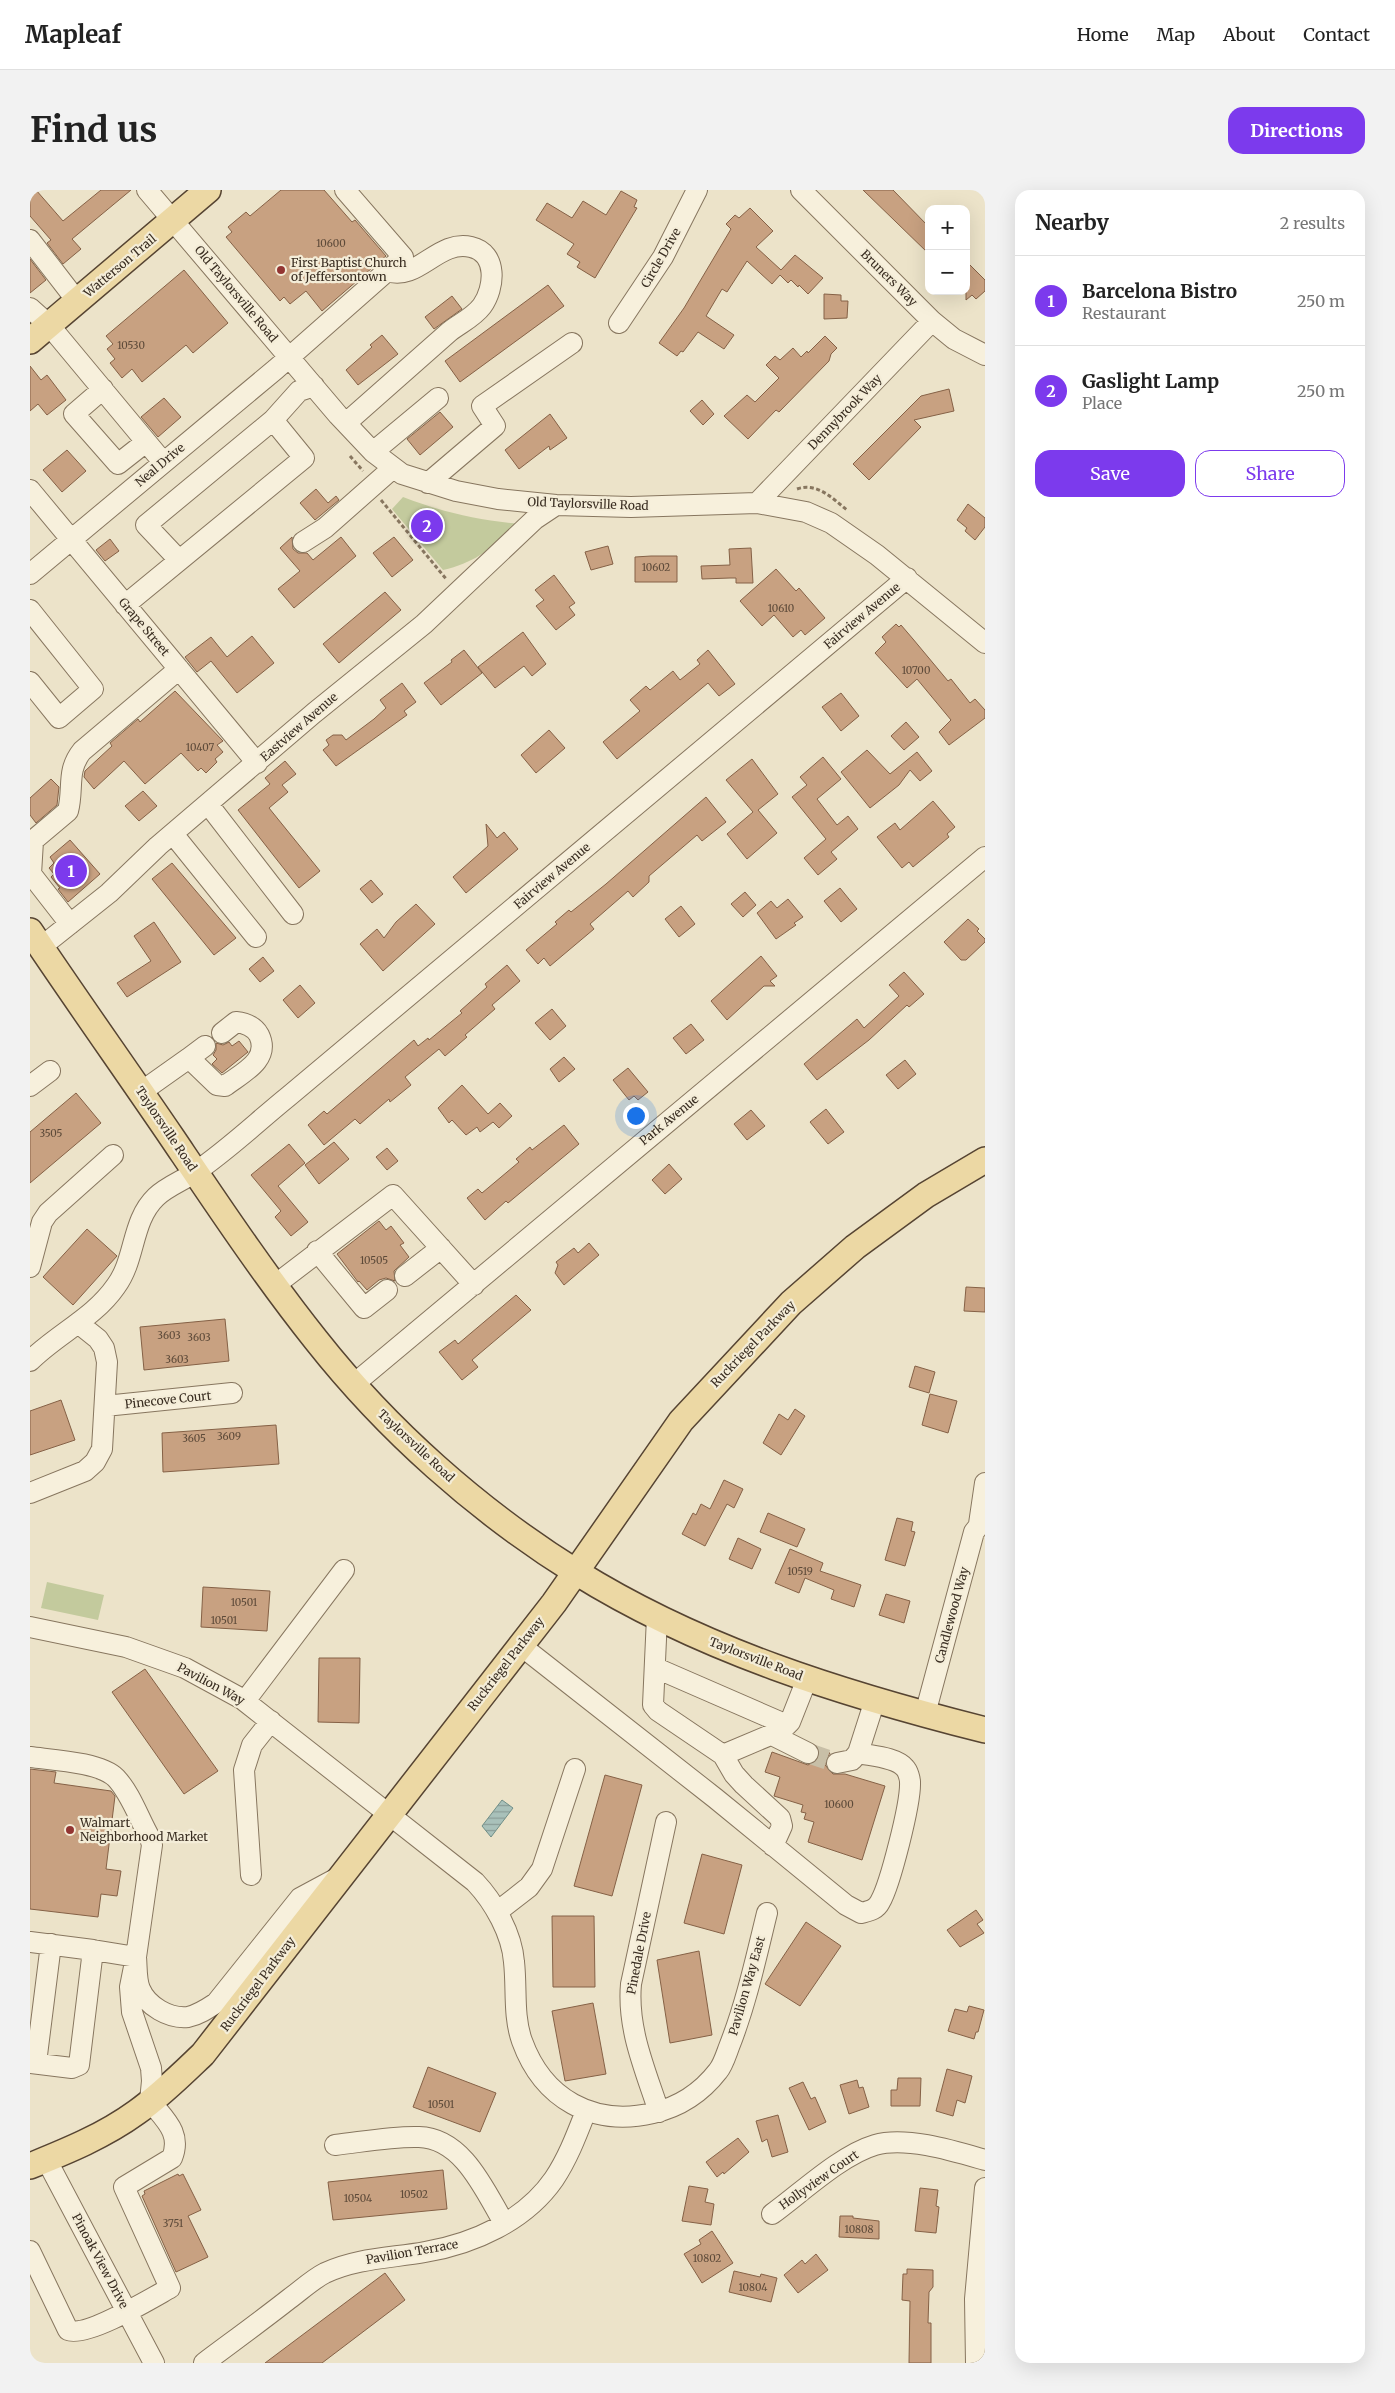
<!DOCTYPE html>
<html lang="en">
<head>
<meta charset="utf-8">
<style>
	body { margin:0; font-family:Merriweather,serif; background:#f2f2f2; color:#222 }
	.controls { position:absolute; right:15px; top:15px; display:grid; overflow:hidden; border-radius:10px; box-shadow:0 5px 20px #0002 }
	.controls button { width:45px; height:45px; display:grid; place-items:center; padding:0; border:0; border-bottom:1px solid #e0e0e0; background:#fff; color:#222; font:25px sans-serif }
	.you { position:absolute; left:605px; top:925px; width:18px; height:18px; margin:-12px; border:4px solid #fff; border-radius:50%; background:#1a73e8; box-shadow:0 0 0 8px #1a73e833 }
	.badge { display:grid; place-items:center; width:32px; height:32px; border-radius:50%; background:#7c3aed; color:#fff; font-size:16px; font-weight:700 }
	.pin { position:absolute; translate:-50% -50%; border:2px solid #fff; box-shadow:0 1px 5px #0006 }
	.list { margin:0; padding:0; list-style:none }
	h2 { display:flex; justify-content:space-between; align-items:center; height:65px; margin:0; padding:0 20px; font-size:21px }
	h2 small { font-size:16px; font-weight:400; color:#767676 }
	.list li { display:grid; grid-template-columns:32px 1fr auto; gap:15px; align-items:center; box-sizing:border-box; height:90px; padding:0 20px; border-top:1px solid #e0e0e0 }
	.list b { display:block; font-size:19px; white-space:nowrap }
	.list p { margin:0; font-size:16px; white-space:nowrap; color:#767676 }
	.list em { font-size:16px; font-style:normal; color:#767676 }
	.actions { display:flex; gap:10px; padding:15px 20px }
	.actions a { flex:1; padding:11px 0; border:1px solid #7c3aed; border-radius:15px; text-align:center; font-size:18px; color:#7c3aed }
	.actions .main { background:#7c3aed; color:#fff }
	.map { position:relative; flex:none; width:955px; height:2173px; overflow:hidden; border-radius:15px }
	header { display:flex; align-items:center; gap:30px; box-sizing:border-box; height:70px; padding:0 25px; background:#fff; border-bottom:1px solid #e0e0e0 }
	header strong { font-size:24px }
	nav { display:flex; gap:28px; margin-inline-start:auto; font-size:18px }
	.intro { display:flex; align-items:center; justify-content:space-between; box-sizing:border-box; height:120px; padding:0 30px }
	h1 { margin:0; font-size:35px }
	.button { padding:12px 22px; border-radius:15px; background:#7c3aed; color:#fff; font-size:18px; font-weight:700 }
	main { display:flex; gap:30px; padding:0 30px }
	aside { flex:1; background:#fff; border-radius:15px; box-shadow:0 5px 20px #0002 }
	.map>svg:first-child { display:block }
	.green { fill:#c3ca9d }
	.water { fill:url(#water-rules); stroke:#708f88 }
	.building { fill:#c8a181; stroke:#856146 }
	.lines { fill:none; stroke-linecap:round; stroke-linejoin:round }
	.minor-tunnel { stroke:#c8bfa7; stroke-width:20; stroke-dasharray:20 10; stroke-linecap:butt }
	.minor-casing { stroke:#87765f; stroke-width:22 }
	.major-casing { stroke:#564432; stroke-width:28 }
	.path { stroke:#87765f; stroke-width:3; stroke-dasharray:4 2.5; stroke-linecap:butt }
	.minor { stroke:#f7f0dc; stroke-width:20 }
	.major { stroke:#ecd8a4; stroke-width:25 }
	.poi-dot { fill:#933532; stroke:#f4edd8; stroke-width:2 }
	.labels { text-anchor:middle; stroke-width:4.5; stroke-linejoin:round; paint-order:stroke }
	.number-label { font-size:10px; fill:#5d4a39 }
	.street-label { font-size:12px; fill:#392d21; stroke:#f4edd8 }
	.poi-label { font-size:12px; fill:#392d21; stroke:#f4edd8; text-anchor:start }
</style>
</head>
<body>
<header>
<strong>Mapleaf</strong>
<nav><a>Home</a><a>Map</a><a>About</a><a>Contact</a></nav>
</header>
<div class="intro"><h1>Find us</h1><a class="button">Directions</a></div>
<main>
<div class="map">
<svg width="955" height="2173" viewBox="0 0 955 2173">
	<defs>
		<pattern id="water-rules" width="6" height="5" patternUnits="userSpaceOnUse" patternTransform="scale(1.25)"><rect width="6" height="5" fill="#a9c1ba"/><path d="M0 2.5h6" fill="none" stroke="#8b9d97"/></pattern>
	</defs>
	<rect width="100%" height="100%" fill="#ece3c9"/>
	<!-- green -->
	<path class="green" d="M373 307C412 322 448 330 489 334 463 357 447 372 413 380L362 319Z
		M17 1392 74 1405 68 1430 11 1418Z"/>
	<!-- water -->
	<path class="water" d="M472 1610 483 1618 461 1647 452 1636Z"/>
	<!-- building -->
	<path class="building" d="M0 0H6L33 31 71 0H101L42 49 51 59 33 74 17 53 21 50 0 26Z
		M251 0H294L322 32 325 30 356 66 292 121 276 101 260 114 254 107 250 111 196 47 202 42 198 37 216 22 220 26Z
		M833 0H863L899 37V64Z
		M591 1 607 10 604 17 607 18 565 88 547 77 550 72 537 64 544 54 506 30 517 13 542 28 553 11 576 25Z
		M720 18 743 41 726 57 751 80 765 65 793 88 778 104 769 95 768 97 761 90 758 93 750 85 742 94 717 71 697 102 692 99 676 126 704 145 694 159 668 142 653 162 651 161 647 166 629 153 654 118 701 39 696 34 705 25 709 28Z
		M0 69 16 90 0 103Z
		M936 71 955 90V101L946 109 942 105 936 110Z
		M154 80 198 133 163 163 156 155 112 192 102 179 92 188 80 173 85 169 77 159 83 154 76 146Z
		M518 95 534 116 430 192 415 171Z
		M794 104 811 105V111H818L817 128 794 129Z
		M422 106 432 119 404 139 395 127Z
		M352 145 368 164 328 195 316 180 342 157 340 155Z
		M795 146 807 158 801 164 799 171 749 222 746 220 718 249 694 226 717 205 725 212 749 188 736 175 745 166 750 170 763 158 771 167 777 161 778 163Z
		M0 176 11 190 17 185 36 210 17 225 8 214 0 221Z
		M919 199 924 221 884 230 891 237 839 290 823 274 891 206Z
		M134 208 151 227 128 247 111 227Z
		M672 210 684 224 673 235 660 221Z
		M410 222 423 237 390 265 377 249Z
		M520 224 537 248 520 260 519 256 489 279 475 260Z
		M37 260 56 281 32 302 13 280Z
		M286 299 298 313 306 306 309 310 285 330 270 313Z
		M938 314 955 328V337L945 350 935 341 937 338 927 330Z
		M262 347 263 359 268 363H277L283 370 311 347 326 366 264 418 248 399 270 381 250 358Z
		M364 347 383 370 362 387 343 363Z
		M80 349 89 361 75 371 66 360Z
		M578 356 583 374 561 380 555 362Z
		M721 358 723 393H706V388H700L672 389 671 376 700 375 699 359Z
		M621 366H647V392H605V367Z
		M746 379 766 401 769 398 795 428 775 445 771 440 763 447 744 425 732 436 710 411Z
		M524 385 545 413 539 417 545 425 526 440 506 416 514 410 505 400Z
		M355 402 371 420 309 473 293 454Z
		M866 434 869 437 871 435 883 449 918 491 921 489 940 513 945 509 955 520V528L919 555 909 542 921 530 887 489 877 498 845 463 856 452 852 447Z
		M493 442 516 474 502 486 494 476 465 498 448 477Z
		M222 446 244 473 207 503 181 471 167 482 155 467 181 447 197 467Z
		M434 460 452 483 411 515 394 493 422 472 421 470Z
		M678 460 705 494 689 506 678 493 587 569 573 552 610 521 600 510 616 496 620 500 643 481 650 490 670 474 667 470Z
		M372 493 386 512 374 521 377 525 306 576 293 560 299 555 296 550 303 545H312L316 550 344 529 356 518 350 510Z
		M145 501 193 551 187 555 193 562 185 569 187 572 176 583 171 578 168 581 151 563 115 594 94 571 64 599 54 587 55 581 82 556 80 553 108 529 110 532Z
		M811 503 829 526 811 541 792 517Z
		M876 532 889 547 874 560 861 546Z
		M519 540 535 558 506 583 491 565Z
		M837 560 860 584 887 562 902 581 890 591 880 580 869 595 840 618 811 582Z
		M793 567 811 589 787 609 807 635 818 626 828 639 801 662 807 669 788 685 774 668 796 649 762 607 777 595 770 587Z
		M722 569 748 604 728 620 747 643 717 669 697 644 723 622 696 590Z
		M255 571 266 584 252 595 258 602 239 618 290 681 269 698 208 620 240 594 235 588Z
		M21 589 29 597 27 615 6 633 0 625V608Z
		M113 601 127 616 109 631 95 616Z
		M676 607 696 632 672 651 667 645 619 686V692L603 707 598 701 560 734 564 739 520 776 514 768 508 774 496 760 527 734 525 732 539 720 541 722 576 694Z
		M903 611 925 637 917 644 919 647 883 677 879 672 872 678 847 647 865 633 870 640Z
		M456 634 467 648 474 642 488 659 436 703 423 687 458 656Z
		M40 650 70 684 38 712 28 699 30 698 21 687 24 684 19 678 24 673 20 667Z
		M142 673 206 748 184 765 122 689Z
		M341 690 353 704 342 713 330 699Z
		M810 698 827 719 811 732 794 711Z
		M715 702 726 715 713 727 701 714Z
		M758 709 773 727 764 733 766 735 746 749 727 723 741 711 747 718Z
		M386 714 405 734 353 781 330 754 347 739 354 748 366 732Z
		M651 716 665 734 649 747 635 729Z
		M938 729 949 739 947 741 955 749V752L936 770H931L914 752Z
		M124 732 151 772 97 807 87 793 121 771 104 746Z
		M731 766 747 786 740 791 745 796H734L697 830 681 811Z
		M233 767 244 781 230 792 219 779Z
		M477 775 490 791 462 815 465 819 435 845 437 847 415 866 409 859 375 887 381 895 360 912 359 909 330 934 325 929 294 955 278 935 294 921 297 924 384 850 388 856 398 848 399 850 432 823 430 821 457 797 455 794Z
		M874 782 894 804 879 817 877 815 839 850 787 890 774 874 827 829 834 838 869 806 859 795Z
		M270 795 285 813 268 828 253 810Z
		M522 819 536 836 520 850 505 833Z
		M661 834 674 850 656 864 643 848Z
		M209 851 218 862 192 883 182 874 187 869 183 865 186 860V853L193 855 199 852 202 856Z
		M534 867 545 879 529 892 520 879Z
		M875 870 886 884 868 899 856 885Z
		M598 878 618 902 608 910 604 906 599 910 583 890Z
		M432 895 458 924 470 913 482 926 469 938 463 932 450 942 447 937 436 945 422 930 419 933 408 918Z
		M46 903 71 933 0 993V942Z
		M796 919 814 942 798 954 780 932Z
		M721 920 735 936 717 950 704 934Z
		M534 935 549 954 478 1013 476 1011 455 1030 437 1008 448 999 452 1003 489 972 486 969 500 957 502 960Z
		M304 952 319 969 289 994 275 975Z
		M259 954 275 973 248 996 278 1032 261 1046 245 1027 251 1021 221 985Z
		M357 958 368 971 357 980 346 967Z
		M639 974 652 989 635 1004 622 990Z
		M349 1031 356 1040 361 1036 374 1053 370 1055 379 1067 364 1081 365 1091 356 1088 349 1090 337 1100 329 1091 328 1092 307 1064Z
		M57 1039 87 1066 43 1115 13 1087Z
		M559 1053 569 1065 534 1095 525 1083 528 1075 526 1072 544 1058 548 1063Z
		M936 1097 955 1098V1122L934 1121Z
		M486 1105 501 1120 442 1170 448 1177 432 1190 409 1162 425 1150 428 1154Z
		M195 1129 199 1171 114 1180 110 1137Z
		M885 1176 905 1182 899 1203 879 1197Z
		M900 1204 927 1211 918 1243 892 1235Z
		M31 1210 45 1250 0 1265V1221Z
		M765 1219 775 1226 751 1265 733 1253 749 1224 758 1230Z
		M246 1235 249 1274 133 1282 132 1243Z
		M694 1290 713 1299 704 1318 697 1314 675 1356 652 1344 663 1323 666 1325 671 1314 680 1319Z
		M738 1323 775 1339 767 1357 730 1342Z
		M867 1328 883 1332 881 1341 885 1342 875 1376 855 1370Z
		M708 1348 731 1359 722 1379 699 1369Z
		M760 1359 793 1373 790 1381 831 1395 824 1417 801 1409 804 1400 775 1388 769 1403 745 1393Z
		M173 1397 240 1401 237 1441 171 1437Z
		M856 1404 880 1411 874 1433 849 1425Z
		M289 1468H330L329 1533 288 1532Z
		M115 1479 188 1581 154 1604 82 1502Z
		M789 1560 800 1563 796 1569 795 1575 803 1584H815L855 1596 832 1670 778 1652 784 1632 774 1629 776 1623 771 1622 773 1615 744 1606 750 1587 735 1582 742 1562 778 1575 788 1569Z
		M0 1579 26 1582 24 1593 81 1601 85 1606 76 1679 91 1681 87 1706 71 1704 68 1727 0 1719Z
		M575 1585 612 1595 582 1706 544 1696Z
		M672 1664 712 1675 694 1744 654 1733Z
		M946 1720 953 1730 947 1734 954 1743 930 1757 917 1740Z
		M522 1726H564L565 1797H523Z
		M776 1732 811 1756 770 1816 735 1794Z
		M669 1761 682 1845 640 1853 627 1770Z
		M563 1813 576 1884 535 1891 522 1821Z
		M939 1816 954 1820 948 1842H946L944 1849 918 1841 925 1819 937 1822Z
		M398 1877 466 1903 450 1942 383 1917Z
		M917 1879 942 1886 935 1913 927 1910 923 1926 906 1921Z
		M868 1888H891L890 1916H861V1900H867Z
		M827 1890 829 1898 833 1897 839 1917 819 1924 810 1895Z
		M773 1892 781 1909 785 1907 796 1932 779 1940 759 1898Z
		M748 1925 758 1962 742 1967 737 1949 732 1952 726 1931Z
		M708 1948 719 1962 694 1984 693 1982 687 1987 676 1972Z
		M413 1980 417 2019 303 2030 298 1992Z
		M148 1984 149 1986 153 1984 171 2020 158 2026 178 2067 146 2082 112 2006 115 2004 114 2001Z
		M659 1996 678 1999 675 2012 684 2014 681 2035 652 2031Z
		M890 1998 908 2000 906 2016 909 2017 906 2043 885 2041Z
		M810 2026H823V2028L849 2031V2049L809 2047Z
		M682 2041 703 2073 672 2093 654 2064 671 2054 669 2050Z
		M786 2064 798 2080 768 2103 754 2085 772 2070 775 2074Z
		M877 2079 903 2080V2097L899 2102 898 2133H901V2173H879L880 2111 872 2110 873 2084H877Z
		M704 2081 730 2087 731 2084 747 2088 741 2112 699 2102Z
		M355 2083 375 2110 292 2173H235Z"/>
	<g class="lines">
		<!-- minor-tunnel -->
		<path class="minor-tunnel" d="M778 1563 807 1573"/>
		<!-- minor casing -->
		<g class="minor-casing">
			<path id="minor" d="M117 0 308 225 343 262 372 284 426 301 468 309 526 315 601 317 727 313 776 322 801 333 847 365 955 453
				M771 0 902 131 924 149 955 165
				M0 50 47 111
				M0 118 19 135 133 272
				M589 133 633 67 667 0
				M73 199 44 224 88 274 116 252
				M316 233C350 203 385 172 419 142 430 133 443 128 452 116 465 98 468 63 441 57 408 49 388 92 357 81
				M343 262 408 208
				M398 293 465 236 452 216 542 153
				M0 300 227 573
				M727 313 902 131
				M273 352 295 338 363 278
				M149 370 116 335 243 230 269 201 284 196
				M0 384 246 179 373 67 315 0
				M95 415 274 268 243 230
				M0 420 63 499 29 528 0 492
				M178 614 263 724
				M143 644 226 747
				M3 651 1 684 40 734
				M0 653 38 621C44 598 36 581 52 561L149 479
				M11 757 79 703 128 656 284 523 394 434 505 329 526 315
				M175 856 159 868 187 895 195 896C212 883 241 870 229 845 224 836 215 833 206 832L192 843
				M0 896 20 881
				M111 902 159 868
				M287 1061 334 1118 357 1100
				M0 1077 12 1032 18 1023 83 965
				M375 1086 411 1058
				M245 1095 363 1005 444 1095
				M0 1171C27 1144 64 1128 86 1096 106 1069 101 1031 126 1007 136 997 152 991 164 983 198 960 228 931 259 906L877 388
				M324 1194 955 667
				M75 1216 202 1203
				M0 1303 55 1281 65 1272 72 1259 77 1172 74 1158 68 1149 48 1133
				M949 1334 955 1293
				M627 1427 623 1515 628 1521 693 1565 704 1584 714 1595 750 1628 752 1636 743 1656
				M0 1437 96 1457 155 1478 212 1509 445 1692C464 1712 482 1744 484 1772 487 1798 483 1826 492 1851 513 1909 563 1937 623 1923 649 1917 671 1903 688 1881 693 1875 696 1865 699 1857 716 1814 726 1768 737 1723
				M490 1455 685 1608 816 1715 831 1723C839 1721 846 1720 850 1712 860 1695 881 1613 880 1592 880 1589 878 1581 875 1578 866 1567 841 1566 828 1563
				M626 1478 757 1535
				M215 1511 314 1380
				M895 1524 944 1342 955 1328
				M742 1545 778 1563
				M693 1565 752 1540 760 1532 777 1489
				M0 1567C22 1570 70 1572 86 1588 101 1604 109 1629 120 1648L122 1655 106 1767 63 1760
				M807 1573 822 1570 828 1563 845 1510
				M221 1685 214 1580 222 1555 241 1531
				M467 1722 499 1697 512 1679 545 1579
				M0 1752 63 1760 49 1875 42 1878 0 1873
				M6 1873 21 1754
				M629 1922C615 1879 597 1839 601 1794L636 1632
				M305 1955C332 1952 362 1946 389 1947 433 1948 455 2001 474 2033
				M16 1969 124 2173
				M742 2024C771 2003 811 1965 845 1955 876 1946 924 1961 955 1970
				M0 2061 38 2140C56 2148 122 2108 140 2098L94 1997 142 1968C152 1943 135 1930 120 1911L122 1891 121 1878 102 1822 100 1797 106 1767C107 1777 106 1790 110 1799 117 1816 139 1829 158 1827 168 1825 177 1819 186 1813L270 1708 309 1687
				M174 2173C202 2152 231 2131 259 2109 270 2101 283 2089 295 2083 327 2068 362 2068 395 2062 443 2054 495 2031 524 1989 538 1968 547 1944 556 1921
				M946 2173 945 2109 955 1998"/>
		</g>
		<!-- major casing -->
		<g class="major-casing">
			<path id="major" d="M0 151 178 0
				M0 741C47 811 96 880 143 949 189 1017 235 1086 286 1150 357 1240 448 1321 546 1382 671 1460 813 1504 955 1540
				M0 1976C37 1961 74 1946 107 1922 131 1905 152 1884 173 1864L524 1413 651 1231 761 1113 825 1057 896 1005 955 970"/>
		</g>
		<!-- path -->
		<path class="path" d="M320 266 333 281
			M767 299C787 292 802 308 817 320
			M351 310 417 390"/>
		<!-- minor -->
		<use href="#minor" class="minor"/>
		<!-- major -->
		<use href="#major" class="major"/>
	</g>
	<!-- markers -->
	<g class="poi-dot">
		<circle cx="251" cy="80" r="5"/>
		<circle cx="40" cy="1640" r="5"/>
	</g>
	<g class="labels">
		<!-- number labels -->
		<g class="number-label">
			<text x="301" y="57">10600</text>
			<text x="101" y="159">10530</text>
			<text x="626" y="381">10602</text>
			<text x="751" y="422">10610</text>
			<text x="886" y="484">10700</text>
			<text x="170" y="561">10407</text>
			<text x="21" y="947">3505</text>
			<text x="344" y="1074">10505</text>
			<text x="139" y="1149">3603</text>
			<text x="169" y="1151">3603</text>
			<text x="147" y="1173">3603</text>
			<text x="199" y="1250">3609</text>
			<text x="164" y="1252">3605</text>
			<text x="770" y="1385">10519</text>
			<text x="214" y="1416">10501</text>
			<text x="194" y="1434">10501</text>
			<text x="809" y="1618">10600</text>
			<text x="411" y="1918">10501</text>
			<text x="384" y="2008">10502</text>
			<text x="328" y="2012">10504</text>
			<text x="143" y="2037">3751</text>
			<text x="829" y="2043">10808</text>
			<text x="677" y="2072">10802</text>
			<text x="723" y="2101">10804</text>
		</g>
		<!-- street labels -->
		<g class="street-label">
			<text transform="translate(631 68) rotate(-60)" y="4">Circle Drive</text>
			<text transform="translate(90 76) rotate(-40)" y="4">Watterson Trail</text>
			<text transform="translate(859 88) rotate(45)" y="4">Bruners Way</text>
			<text transform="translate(206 104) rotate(50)" y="4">Old Taylorsville Road</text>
			<text transform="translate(815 222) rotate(-46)" y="4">Dennybrook Way</text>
			<text transform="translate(130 275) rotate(-40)" y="4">Neal Drive</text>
			<text transform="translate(558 314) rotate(2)" y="4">Old Taylorsville Road</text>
			<text transform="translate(832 426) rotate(-40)" y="4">Fairview Avenue</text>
			<text transform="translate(114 437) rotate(50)" y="4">Grape Street</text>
			<text transform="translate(269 537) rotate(-41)" y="4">Eastview Avenue</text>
			<text transform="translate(522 686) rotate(-40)" y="4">Fairview Avenue</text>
			<text transform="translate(639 930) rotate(-39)" y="4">Park Avenue</text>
			<text transform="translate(136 939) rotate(56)" y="4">Taylorsville Road</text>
			<text transform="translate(723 1154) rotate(-46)" y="4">Ruckriegel Parkway</text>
			<text transform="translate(138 1210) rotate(-6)" y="4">Pinecove Court</text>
			<text transform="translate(386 1256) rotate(43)" y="4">Taylorsville Road</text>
			<text transform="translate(922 1425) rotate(-75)" y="4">Candlewood Way</text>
			<text transform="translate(726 1469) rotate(21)" y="4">Taylorsville Road</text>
			<text transform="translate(476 1474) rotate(-52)" y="4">Ruckriegel Parkway</text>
			<text transform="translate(181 1494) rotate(28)" y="4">Pavilion Way</text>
			<text transform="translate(609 1763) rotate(-79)" y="4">Pinedale Drive</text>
			<text transform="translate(228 1794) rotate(-53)" y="4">Ruckriegel Parkway</text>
			<text transform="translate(717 1796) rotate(-74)" y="4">Pavilion Way East</text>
			<text transform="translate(789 1990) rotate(-35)" y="4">Hollyview Court</text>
			<text transform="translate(382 2062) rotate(-10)" y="4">Pavilion Terrace</text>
			<text transform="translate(70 2071) rotate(62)" y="4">Pinoak View Drive</text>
		</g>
		<!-- poi labels -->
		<g class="poi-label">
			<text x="261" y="77">First Baptist Church<tspan x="261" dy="14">of Jeffersontown</tspan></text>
			<text x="50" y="1637">Walmart<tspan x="50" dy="14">Neighborhood Market</tspan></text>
		</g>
	</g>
</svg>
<div class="controls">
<button>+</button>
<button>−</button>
</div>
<div class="you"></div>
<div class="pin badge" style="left:41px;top:681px">1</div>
<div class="pin badge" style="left:397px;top:336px">2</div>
</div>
<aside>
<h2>Nearby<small>2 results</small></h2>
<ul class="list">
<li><span class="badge">1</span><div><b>Barcelona Bistro</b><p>Restaurant</p></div><em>250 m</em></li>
<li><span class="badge">2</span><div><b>Gaslight Lamp</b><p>Place</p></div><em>250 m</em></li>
</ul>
<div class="actions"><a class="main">Save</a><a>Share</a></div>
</aside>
</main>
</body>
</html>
